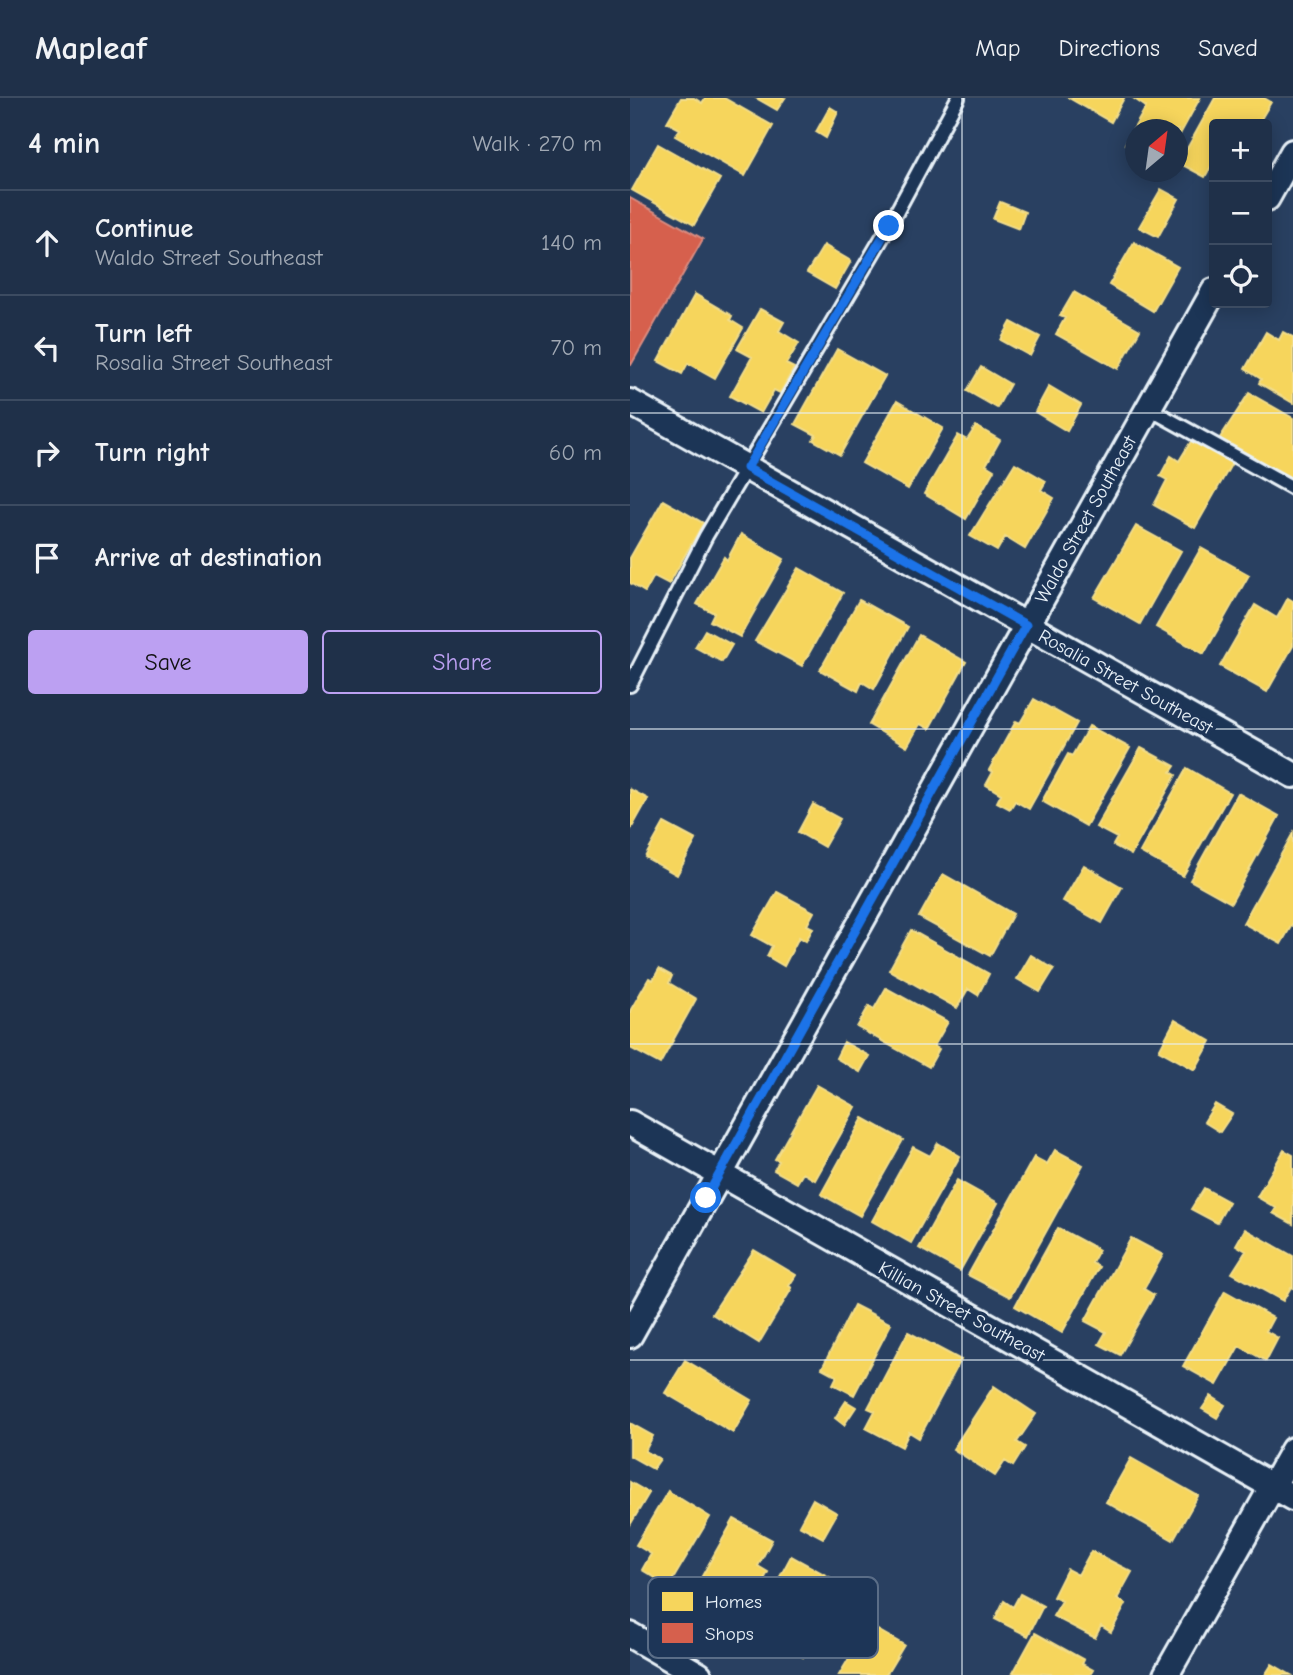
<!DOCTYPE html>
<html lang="en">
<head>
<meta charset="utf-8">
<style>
	body { margin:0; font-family:"Comic Neue",sans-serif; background:#2c3c53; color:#f1f3f6 }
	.controls { position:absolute; right:21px; top:21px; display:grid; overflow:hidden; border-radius:7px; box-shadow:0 4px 18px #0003 }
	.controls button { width:63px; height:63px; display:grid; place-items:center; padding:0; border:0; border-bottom:2px solid #3c4b61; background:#1f3049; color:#f1f3f6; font:35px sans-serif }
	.compass { position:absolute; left:495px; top:21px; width:63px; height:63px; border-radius:50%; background:#1f3049; box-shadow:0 4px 18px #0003; rotate:29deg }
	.stop { position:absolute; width:21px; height:21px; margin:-16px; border:5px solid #1a73e8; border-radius:50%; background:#fff }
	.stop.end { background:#1a73e8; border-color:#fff; box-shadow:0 2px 7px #0008 }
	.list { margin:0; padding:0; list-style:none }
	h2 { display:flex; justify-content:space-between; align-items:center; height:91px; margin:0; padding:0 28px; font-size:30px }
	h2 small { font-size:23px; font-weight:400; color:#a1a9b4 }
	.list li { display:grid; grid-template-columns:46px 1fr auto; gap:21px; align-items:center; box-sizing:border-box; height:105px; padding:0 28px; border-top:2px solid #3c4b61 }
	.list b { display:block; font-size:26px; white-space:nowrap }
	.list p { margin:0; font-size:23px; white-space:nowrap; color:#a1a9b4 }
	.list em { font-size:23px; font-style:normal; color:#a1a9b4 }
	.actions { display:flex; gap:14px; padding:21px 28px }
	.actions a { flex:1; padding:16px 0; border:2px solid #bca0f2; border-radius:7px; text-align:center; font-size:24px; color:#bca0f2 }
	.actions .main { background:#bca0f2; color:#111 }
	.icon { flex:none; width:38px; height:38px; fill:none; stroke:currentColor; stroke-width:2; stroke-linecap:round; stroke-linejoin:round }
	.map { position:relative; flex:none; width:663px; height:1577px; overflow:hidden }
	header { display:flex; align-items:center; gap:42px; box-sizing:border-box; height:98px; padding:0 35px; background:#1f3049; border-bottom:2px solid #3c4b61 }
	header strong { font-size:33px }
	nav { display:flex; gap:38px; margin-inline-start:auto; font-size:24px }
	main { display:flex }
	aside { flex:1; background:#1f3049 }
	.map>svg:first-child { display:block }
	.homes { fill:#f6d55c; stroke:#f2dd8b; stroke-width:2 }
	.shops { fill:#d6604d; stroke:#db8c80; stroke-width:2 }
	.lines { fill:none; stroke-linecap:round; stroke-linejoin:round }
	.lane-casing { stroke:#e8f1f8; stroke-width:18 }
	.street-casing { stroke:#e8f1f8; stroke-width:30 }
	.lane { stroke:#1d3557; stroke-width:12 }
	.street { stroke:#1d3557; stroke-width:24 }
	.route { stroke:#1a73e8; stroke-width:9 }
	.grid { fill:none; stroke:#e8f1f8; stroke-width:2; stroke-opacity:0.55 }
	.labels { text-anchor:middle; stroke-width:7; stroke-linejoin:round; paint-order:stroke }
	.street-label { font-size:19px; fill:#e8f1f8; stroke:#1d3557 }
	.key { fill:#1d3557; stroke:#5a6d87; stroke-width:2 }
	.key-label { font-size:19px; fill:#e8f1f8 }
</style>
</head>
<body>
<header>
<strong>Mapleaf</strong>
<nav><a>Map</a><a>Directions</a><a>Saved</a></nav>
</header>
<main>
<aside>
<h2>4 min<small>Walk · 270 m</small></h2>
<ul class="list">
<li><svg class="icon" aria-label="ahead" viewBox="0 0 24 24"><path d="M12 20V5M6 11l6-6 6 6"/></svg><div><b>Continue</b><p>Waldo Street Southeast</p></div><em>140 m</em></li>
<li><svg class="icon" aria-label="left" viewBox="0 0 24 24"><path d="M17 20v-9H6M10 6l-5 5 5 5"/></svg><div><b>Turn left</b><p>Rosalia Street Southeast</p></div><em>70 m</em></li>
<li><svg class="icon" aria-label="right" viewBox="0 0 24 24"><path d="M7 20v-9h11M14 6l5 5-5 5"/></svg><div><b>Turn right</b></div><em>60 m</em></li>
<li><svg class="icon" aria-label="arrive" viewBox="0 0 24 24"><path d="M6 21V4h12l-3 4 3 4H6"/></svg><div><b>Arrive at destination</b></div></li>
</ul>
<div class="actions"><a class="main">Save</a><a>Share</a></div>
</aside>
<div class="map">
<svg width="663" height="1577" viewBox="0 0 663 1577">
	<rect width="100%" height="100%" fill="#294061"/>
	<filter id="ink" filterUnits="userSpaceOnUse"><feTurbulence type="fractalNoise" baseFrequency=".0143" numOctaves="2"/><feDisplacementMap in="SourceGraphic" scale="14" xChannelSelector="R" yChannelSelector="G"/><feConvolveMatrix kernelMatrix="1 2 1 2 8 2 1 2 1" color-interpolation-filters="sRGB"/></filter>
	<g filter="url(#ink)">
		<!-- homes -->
		<path class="homes" d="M51 0H64L72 5 75 0H94L143 28 115 78 45 38 50 31 37 24Z
			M126 0H155L147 12Z
			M439 0H494L481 24Z
			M503 0H570L548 40V32H506V52L495 46 516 9Z
			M585 0H634L641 4 628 26H584V63L575 79 549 65Z
			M200 9 208 14 196 40 186 34Z
			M28 46 90 81 64 127 2 92Z
			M531 91 549 101 528 139 509 129Z
			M370 104 395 114 389 131 363 121Z
			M504 144 548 169 523 213 479 187Z
			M194 147 221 163 205 191 177 175Z
			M444 194 510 232 488 271 426 236 435 220 430 218Z
			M65 196 102 218 100 222 113 230 85 280 58 265 52 276 28 263Z
			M130 211 154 224 149 233 169 245 156 266 164 270 150 295 144 292 131 315 100 298 122 259 107 251Z
			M381 224 410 239 400 258 371 242Z
			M636 234 649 242 653 234 663 239V305L629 285 631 281 615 271Z
			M207 251 255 278 210 357 183 342 186 337 165 326Z
			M351 269 380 286 367 310 337 293Z
			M419 288 451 307 437 333 405 314Z
			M619 295 663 320V385L588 343Z
			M267 303 313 330 278 391 232 365Z
			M346 328 370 342 356 367 364 372 336 421 294 396 328 337 337 342Z
			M563 340 603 363 565 430 524 407 537 382 530 378 541 358 549 363Z
			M385 365 416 383 411 392 424 400 395 451 375 439 367 453 340 438Z
			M33 402 73 425 39 486 24 478 15 494 0 485V460Z
			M506 428 551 453 510 526 464 500Z
			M111 436 154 461 110 539 80 523 84 515 67 506 94 459 97 462Z
			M571 450 619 477 574 556 526 529Z
			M169 470 213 495 172 568 125 543Z
			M658 500 663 503V548L637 594 590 568 625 507 647 520Z
			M229 502 278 529 244 591 232 584 228 593 190 572Z
			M75 532 102 547 92 564 65 549Z
			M289 537 336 564 299 631 290 626 277 649 239 627Z
			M404 601 447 625 399 711 385 703 380 711 367 704 371 696 356 687 363 674 359 672 386 623 390 625Z
			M459 628 500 650 456 728 412 703 438 656 442 658Z
			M511 650 545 668 541 674 546 677 501 757 483 747 487 740 466 729Z
			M557 670 600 695 553 778 510 754Z
			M0 691 18 701 0 733Z
			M608 695 649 718 601 805 560 782Z
			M183 706 210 721 194 749 168 734Z
			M34 725 66 742 47 777 15 759Z
			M663 735V825L651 846 613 825Z
			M454 767 492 789 472 825 433 803Z
			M313 776 383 816 360 858 289 819Z
			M147 794 184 814 177 827 183 830 176 843 169 839 154 868 137 858 142 848 122 837Z
			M281 832 359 876 348 897 338 891 327 910 259 872Z
			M401 857 424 871 410 894 387 881Z
			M29 871 42 878 39 885 66 901 30 966 0 950V913L19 880 23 882Z
			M256 890 318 924 304 948 309 951 299 969 227 929 239 908 244 911Z
			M545 922 581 943 565 972 529 952Z
			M214 944 239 958 230 974 206 960Z
			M187 987 226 1009 185 1082 173 1075 167 1085 144 1072 149 1063 145 1061Z
			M585 1006 602 1016 590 1034 574 1024Z
			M233 1020 273 1042 230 1118 191 1096Z
			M308 1045 330 1058 281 1145 242 1123 283 1049 300 1058Z
			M425 1052 453 1067 380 1199 338 1177 404 1059 417 1066Z
			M654 1052 663 1057V1126L643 1115 646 1110 627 1099Z
			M327 1082 368 1105 330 1173 289 1150Z
			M574 1090 599 1104 587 1125 561 1111Z
			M428 1130 469 1152 462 1165 469 1169 432 1235 385 1208Z
			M615 1131 663 1158V1190L661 1189 653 1203 602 1175 616 1153 606 1147Z
			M501 1140 533 1157 514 1191 524 1197 490 1257 469 1246 476 1234 455 1223Z
			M124 1152 166 1177 159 1188 162 1190 129 1245 82 1216Z
			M595 1193 643 1220 636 1233 648 1240 636 1263 609 1248 587 1287 553 1268Z
			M224 1207 261 1226 224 1297 203 1286 207 1278 192 1270Z
			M278 1234 331 1262 289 1340 279 1334 272 1349 236 1330 245 1313 238 1310Z
			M55 1262 122 1302 103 1335 35 1295Z
			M364 1288 406 1316 387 1344 395 1349 383 1368 375 1363 365 1378 323 1351Z
			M581 1298 595 1307 587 1320 572 1311Z
			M216 1303 226 1309 214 1327 205 1320Z
			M0 1325 23 1338 15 1353 30 1361 23 1371 0 1358Z
			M501 1360 568 1398 543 1442 476 1404Z
			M0 1384 19 1395 0 1427Z
			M38 1393 80 1419 39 1488 12 1472 21 1456 6 1447Z
			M183 1401 207 1415 193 1440 169 1427Z
			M104 1421 142 1442 128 1468 138 1474 112 1522 63 1494Z
			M461 1453 502 1474 487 1501 496 1506 481 1534 471 1528 465 1540 423 1518 432 1503 423 1499 437 1471 448 1477Z
			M161 1458 201 1480 169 1539 180 1545 173 1559 115 1527 139 1484 145 1488Z
			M390 1496 413 1508 398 1538 365 1521 374 1503 383 1509Z
			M239 1527 274 1547 256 1577H209Z
			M405 1535 454 1562 452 1566 463 1572 460 1577 383 1575Z
			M642 1566 661 1577H635Z"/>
		<!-- shops -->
		<path class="shops" d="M0 100 73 141 1 267H0Z"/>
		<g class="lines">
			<!-- lane casing -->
			<g class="lane-casing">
				<path id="lane" d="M518 310 663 390
					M0 587 76 438 259 128 328 0"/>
			</g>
			<!-- street casing -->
			<g class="street-casing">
				<path id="street" d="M637 100 663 54
					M0 304 663 677
					M0 1025 663 1400
					M0 1237 584 193
					M0 1537 69 1577
					M536 1577 663 1352"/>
			</g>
			<!-- lane -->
			<use href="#lane" class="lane"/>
			<!-- street -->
			<use href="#street" class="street"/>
		</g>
	</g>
	<g class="lines" filter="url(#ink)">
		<!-- route -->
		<path class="route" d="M76 1100 396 527 117 370 259 128"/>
	</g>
	<!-- grid -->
	<path class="grid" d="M332 0V1577M0 315H663M0 631H663M0 946H663M0 1262H663"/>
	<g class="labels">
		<!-- street labels -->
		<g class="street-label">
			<text transform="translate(455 421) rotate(-61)" y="7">Waldo Street Southeast</text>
			<text transform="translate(496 583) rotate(29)" y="7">Rosalia Street Southeast</text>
			<text transform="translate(332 1213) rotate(29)" y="7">Killian Street Southeast</text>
		</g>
	</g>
	<!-- legend -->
	<rect x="18" y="1479" width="230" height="81" rx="10" class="key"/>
	<rect x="32" y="1494" width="31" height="19" fill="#f6d55c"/>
	<rect x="32" y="1525" width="31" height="20" fill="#d6604d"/>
	<g class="key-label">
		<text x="75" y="1510">Homes</text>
		<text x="75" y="1542">Shops</text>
	</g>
</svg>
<div class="controls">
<button>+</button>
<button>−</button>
<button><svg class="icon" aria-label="locate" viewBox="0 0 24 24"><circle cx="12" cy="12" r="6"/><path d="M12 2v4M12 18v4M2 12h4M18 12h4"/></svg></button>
</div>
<svg class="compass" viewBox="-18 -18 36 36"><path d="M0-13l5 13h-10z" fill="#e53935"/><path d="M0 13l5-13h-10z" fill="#a1a9b4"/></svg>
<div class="stop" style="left:76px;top:1100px"></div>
<div class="stop end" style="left:259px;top:128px"></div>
</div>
</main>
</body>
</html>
